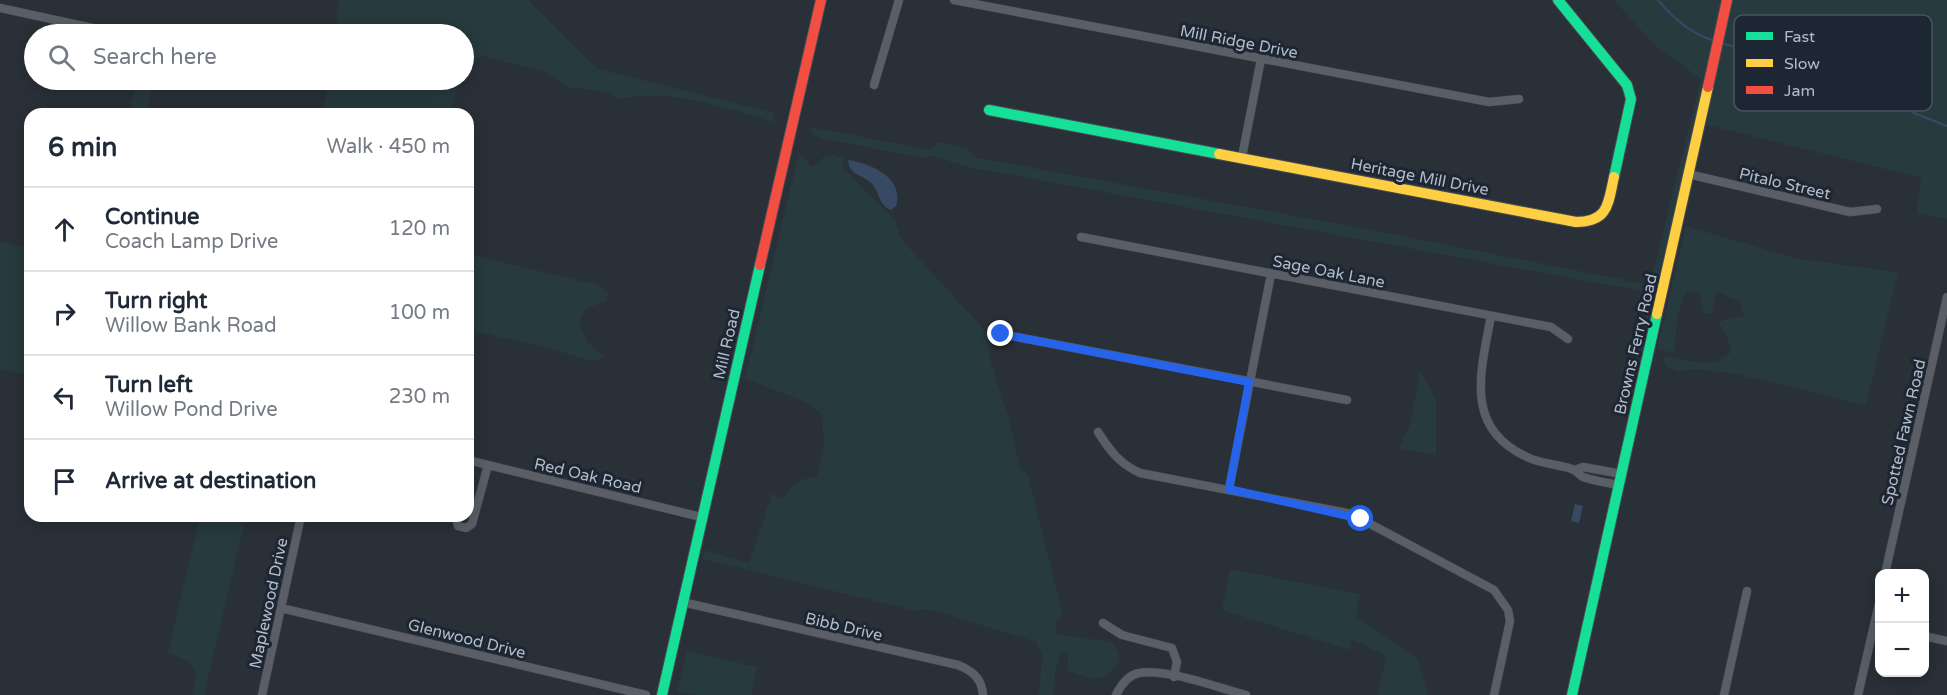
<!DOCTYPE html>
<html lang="en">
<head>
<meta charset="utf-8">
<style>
	body { margin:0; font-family:"Varela Round",sans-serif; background:#f6f6f7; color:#1f2937 }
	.controls { position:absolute; right:18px; bottom:18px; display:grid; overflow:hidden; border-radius:12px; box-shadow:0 3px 15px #0003 }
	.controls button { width:54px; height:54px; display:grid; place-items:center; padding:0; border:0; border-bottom:2px solid #e0e1e3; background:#fff; color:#1f2937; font:30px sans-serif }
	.stop { position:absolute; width:18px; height:18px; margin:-14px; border:4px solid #2563eb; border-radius:50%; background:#fff }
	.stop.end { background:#2563eb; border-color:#fff; box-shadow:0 2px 6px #0008 }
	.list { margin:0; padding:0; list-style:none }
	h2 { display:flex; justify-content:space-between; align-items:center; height:78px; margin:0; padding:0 24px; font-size:26px }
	h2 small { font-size:20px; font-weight:400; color:#747a83 }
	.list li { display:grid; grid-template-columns:39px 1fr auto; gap:18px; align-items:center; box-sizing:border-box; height:84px; padding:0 24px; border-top:2px solid #e0e1e3 }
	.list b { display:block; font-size:22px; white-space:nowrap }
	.list p { margin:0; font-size:20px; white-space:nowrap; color:#747a83 }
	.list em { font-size:20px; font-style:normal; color:#747a83 }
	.icon { flex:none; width:33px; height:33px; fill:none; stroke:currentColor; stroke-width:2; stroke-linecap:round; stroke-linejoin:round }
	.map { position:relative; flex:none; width:1947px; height:695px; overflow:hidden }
	.search { position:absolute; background:#fff; box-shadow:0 3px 15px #0003; left:24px; top:24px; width:450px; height:66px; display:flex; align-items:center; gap:15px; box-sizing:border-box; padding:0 21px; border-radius:33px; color:#747a83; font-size:22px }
	.panel { position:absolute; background:#fff; box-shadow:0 3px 15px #0003; left:24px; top:108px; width:450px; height:414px; border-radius:18px }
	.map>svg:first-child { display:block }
	.green { fill:#273a3e }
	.water { fill:#384963 }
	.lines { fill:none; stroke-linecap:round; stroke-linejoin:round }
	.stream { stroke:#384963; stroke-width:2 }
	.street-casing { stroke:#484c53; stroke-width:9 }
	.fast-casing { stroke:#484c53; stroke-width:12 }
	.slow-casing { stroke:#484c53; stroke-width:12 }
	.jam-casing { stroke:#484c53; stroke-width:12 }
	.street { stroke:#5a5e66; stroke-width:8 }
	.fast { stroke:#16e098; stroke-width:10 }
	.slow { stroke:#ffcf43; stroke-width:10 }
	.jam { stroke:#f24e42; stroke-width:10 }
	.route { stroke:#2563eb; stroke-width:8 }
	.labels { text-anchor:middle; stroke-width:6; stroke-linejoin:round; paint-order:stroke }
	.street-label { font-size:16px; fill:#b4bcc9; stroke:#1d2633 }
	.key { fill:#1d2633; stroke:#4a5360; stroke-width:1.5 }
	.key-label { font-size:16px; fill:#b4bcc9 }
</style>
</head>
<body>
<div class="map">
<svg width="1947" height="695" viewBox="0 0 1947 695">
	<rect width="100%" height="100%" fill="#2a3038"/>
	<!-- green -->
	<path class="green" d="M339 0H528L598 69 774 113 773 122C725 108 668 87 618 99L605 92 567 87 543 71 505 62 483 56 464 62V34H335Z
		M1614 0H1947V219L1916 214 1921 178 1700 123 1682 183 1634 376 1632 364 1652 293 968 167 933 156 923 158 825 139 812 134 811 127 930 150 938 142 967 148 974 157 1377 231 1650 285 1701 79 1655 46Z
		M137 80H154L146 114H129Z
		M329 80H459L451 114H322Z
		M799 152 812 167 828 154 843 158 844 168 895 221 902 240 992 338 989 356 1008 415 1020 468 1028 475 1063 615 1056 619 1057 634 1111 642 1118 652 1119 663C1102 685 1091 680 1068 670V654L1061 653 1055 671 1054 695H1039L1042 654 1036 642 939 612 925 609 916 611 703 559 705 550 749 563 772 493 782 499C790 485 801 478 817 476L824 445 822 415 809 403 745 379Z
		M1686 226 1798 259 1898 272 1866 406C1832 398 1705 360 1679 372L1666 367 1662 356C1688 359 1710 371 1731 352L1727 337 1718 323 1726 319 1744 316 1740 302 1716 292 1712 313H1703L1700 295 1686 291 1678 315 1674 353 1657 349Z
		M0 241 30 248V376L0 369Z
		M468 254 598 285 608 293 606 301 585 309 579 323 587 341 605 358 592 361 540 346 468 330Z
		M1420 369 1436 400V455L1399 448 1411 422Z
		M200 516H246L204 695H193L196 674 190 662 168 652Z
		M1230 569 1360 594 1356 616 1418 659 1428 695H1378L1386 656 1352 639 1349 650 1222 610Z
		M687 651 757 667 751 695H697L677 692Z"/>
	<!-- water -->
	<path class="water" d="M848 160C870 163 905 178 896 206L891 210C877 204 880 191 871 183 862 174 849 176 848 160Z
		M1575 504 1583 506 1579 523 1571 521Z"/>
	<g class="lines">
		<!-- stream -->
		<path class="stream" d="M1658 0C1673 18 1692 35 1716 41
			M1721 43 1885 90 1914 113 1947 126"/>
		<!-- street casing -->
		<g class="street-casing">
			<path id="street" d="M954 0 1489 102 1519 99
				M0 8 120 34
				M874 85 899 0
				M1242 157 1261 59
				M1688 174 1850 212 1877 209
				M1081 237 1551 327 1568 339
				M1491 316C1481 371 1463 428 1527 457 1541 464 1557 464 1572 469 1577 471 1579 475 1583 477 1594 481 1608 483 1619 485
				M1001 334 1347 400
				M1098 432C1110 451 1120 464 1140 473L1347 513 1361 519 1494 590 1508 610 1510 621 1494 695
				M468 460 701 517
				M1575 470 1583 467 1622 474
				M1229 489 1271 274
				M456 516 458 526 466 528 472 524 488 465
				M1885 574 1947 297
				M682 602 958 665C973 671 982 679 983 695
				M281 608 646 695
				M1103 623 1122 635 1172 648 1177 662 1174 677
				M1924 636 1947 641
				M262 695 301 516
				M1116 695C1121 685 1128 675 1139 673 1167 668 1218 688 1246 695
				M1724 695 1747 591
				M1858 695 1880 599"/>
		</g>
		<!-- fast casing -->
		<g class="fast-casing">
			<path id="fast" d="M1558 0 1627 85 1631 99 1614 177
				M989 110 1219 154
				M662 695 760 265
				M1572 695 1657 314"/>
		</g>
		<!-- slow casing -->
		<g class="slow-casing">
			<path id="slow" d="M1219 154 1576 222C1609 222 1608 203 1614 177
				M1657 314 1708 87"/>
		</g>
		<!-- jam casing -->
		<g class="jam-casing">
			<path id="jam" d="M1708 87 1727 0
				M760 265 821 0"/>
		</g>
		<!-- street -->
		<use href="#street" class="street"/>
		<!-- fast -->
		<use href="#fast" class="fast"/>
		<!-- slow -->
		<use href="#slow" class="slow"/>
		<!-- jam -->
		<use href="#jam" class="jam"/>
	</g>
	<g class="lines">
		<!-- route -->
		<path class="route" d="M1001 334 1249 382 1229 489 1361 519"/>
	</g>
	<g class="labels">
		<!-- street labels -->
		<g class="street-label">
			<text transform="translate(1239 41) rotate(11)" y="6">Mill Ridge Drive</text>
			<text transform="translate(1420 176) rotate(11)" y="6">Heritage Mill Drive</text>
			<text transform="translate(1785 183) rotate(13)" y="6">Pitalo Street</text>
			<text transform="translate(1329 271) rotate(11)" y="6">Sage Oak Lane</text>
			<text transform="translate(726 344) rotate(-77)" y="6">Mill Road</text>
			<text transform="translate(1635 344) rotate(-77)" y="6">Browns Ferry Road</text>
			<text transform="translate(1903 432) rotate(-77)" y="6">Spotted Fawn Road</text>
			<text transform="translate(588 475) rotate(13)" y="6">Red Oak Road</text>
			<text transform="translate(268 603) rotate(-78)" y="6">Maplewood Drive</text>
			<text transform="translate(844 626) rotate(13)" y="6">Bibb Drive</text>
			<text transform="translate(467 638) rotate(14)" y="6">Glenwood Drive</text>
		</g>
	</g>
	<!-- legend -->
	<rect x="1734" y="15" width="198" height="96" rx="9" class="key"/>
	<rect x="1746" y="32" width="27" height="8" fill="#16e098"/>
	<rect x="1746" y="59" width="27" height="8" fill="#ffcf43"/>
	<rect x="1746" y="86" width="27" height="8" fill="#f24e42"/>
	<g class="key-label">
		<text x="1784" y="42">Fast</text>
		<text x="1784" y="69">Slow</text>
		<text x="1784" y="96">Jam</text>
	</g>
</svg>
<div class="controls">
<button>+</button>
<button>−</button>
</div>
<div class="stop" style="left:1361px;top:519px"></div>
<div class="stop end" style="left:1001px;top:334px"></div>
<div class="search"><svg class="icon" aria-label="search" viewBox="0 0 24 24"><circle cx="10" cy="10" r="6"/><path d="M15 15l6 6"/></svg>Search here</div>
<section class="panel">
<h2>6 min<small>Walk · 450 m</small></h2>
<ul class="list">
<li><svg class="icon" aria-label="ahead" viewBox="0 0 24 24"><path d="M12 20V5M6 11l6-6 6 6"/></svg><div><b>Continue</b><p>Coach Lamp Drive</p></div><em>120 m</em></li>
<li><svg class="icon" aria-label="right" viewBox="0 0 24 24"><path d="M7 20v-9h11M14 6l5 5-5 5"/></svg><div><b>Turn right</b><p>Willow Bank Road</p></div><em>100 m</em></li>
<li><svg class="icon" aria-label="left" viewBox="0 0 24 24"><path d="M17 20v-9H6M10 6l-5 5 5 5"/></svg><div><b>Turn left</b><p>Willow Pond Drive</p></div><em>230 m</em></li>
<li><svg class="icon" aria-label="arrive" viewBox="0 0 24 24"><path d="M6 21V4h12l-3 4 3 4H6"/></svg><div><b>Arrive at destination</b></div></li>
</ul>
</section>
</div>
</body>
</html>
